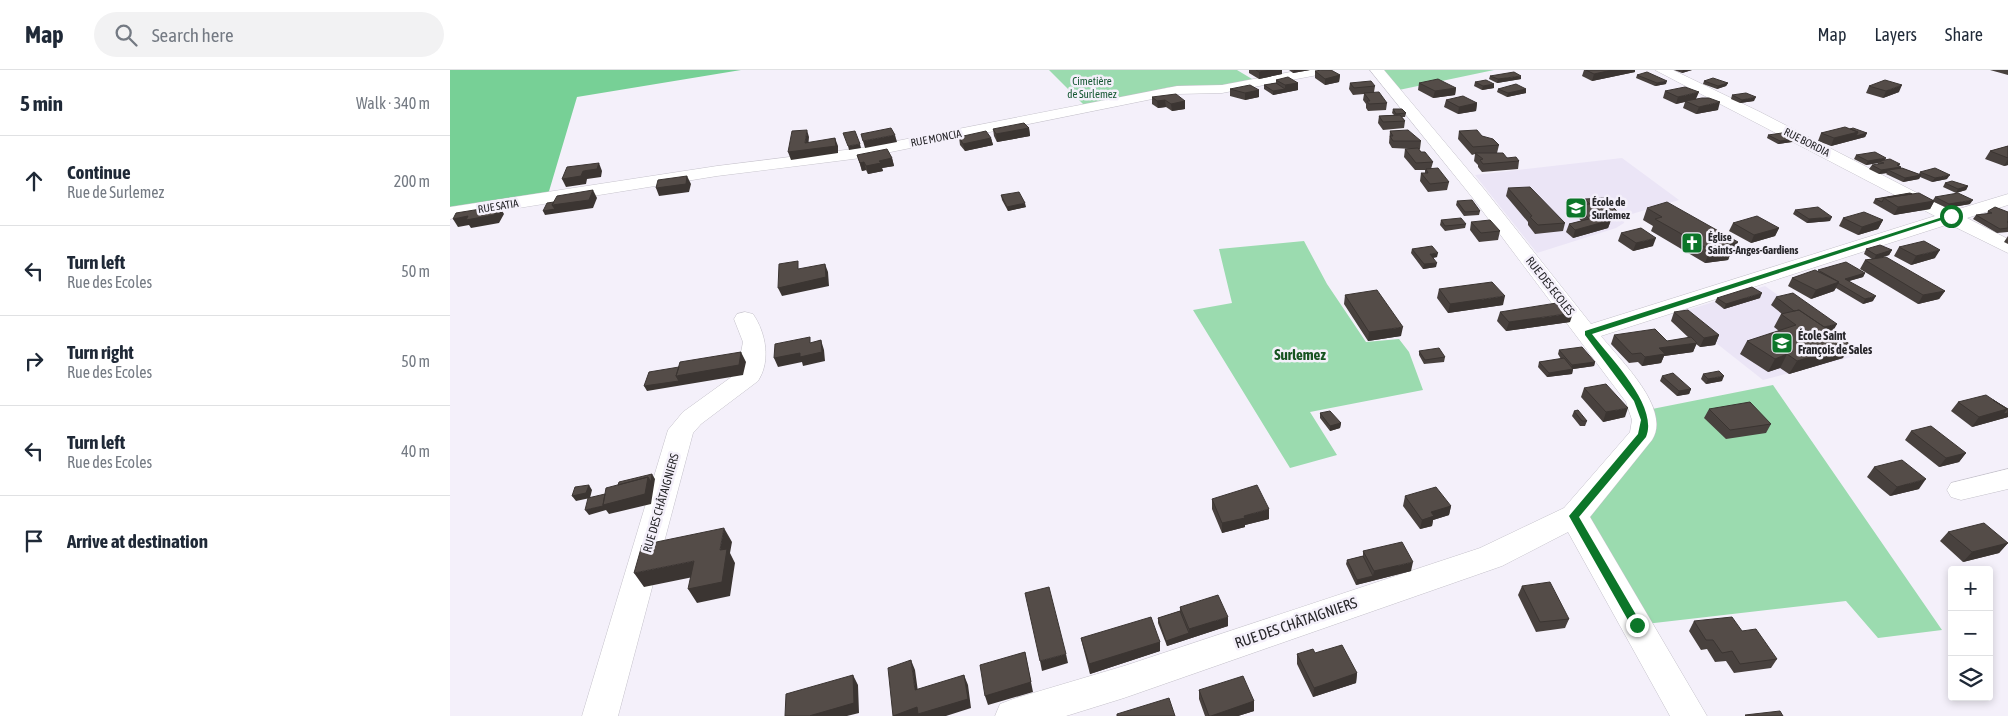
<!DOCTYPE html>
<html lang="en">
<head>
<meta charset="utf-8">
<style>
	body { margin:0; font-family:"Asap Condensed",sans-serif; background:#f2f2f3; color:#1f2937 }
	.controls { position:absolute; right:15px; bottom:15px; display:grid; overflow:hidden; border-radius:5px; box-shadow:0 2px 8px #0003 }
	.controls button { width:45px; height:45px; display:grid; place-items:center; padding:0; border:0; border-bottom:1px solid #e0e1e3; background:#fff; color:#1f2937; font:25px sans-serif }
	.stop { position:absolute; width:15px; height:15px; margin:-11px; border:4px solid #0c7629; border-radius:50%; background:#fff }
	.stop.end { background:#0c7629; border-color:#fff; box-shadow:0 1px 5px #0008 }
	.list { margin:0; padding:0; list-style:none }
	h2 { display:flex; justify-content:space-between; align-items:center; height:65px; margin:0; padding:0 20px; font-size:21px }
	h2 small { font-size:16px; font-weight:400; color:#747a83 }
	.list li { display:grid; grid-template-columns:32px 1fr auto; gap:15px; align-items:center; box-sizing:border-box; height:90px; padding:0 20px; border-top:1px solid #e0e1e3 }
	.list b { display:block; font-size:19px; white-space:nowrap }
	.list p { margin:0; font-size:16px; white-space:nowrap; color:#747a83 }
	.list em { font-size:16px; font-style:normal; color:#747a83 }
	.icon { flex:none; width:28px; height:28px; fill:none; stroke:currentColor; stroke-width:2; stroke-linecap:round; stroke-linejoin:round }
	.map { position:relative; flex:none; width:1558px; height:646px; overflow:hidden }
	header { display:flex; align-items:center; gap:30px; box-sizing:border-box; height:70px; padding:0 25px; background:#fff; border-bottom:1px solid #e0e1e3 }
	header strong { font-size:24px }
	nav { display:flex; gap:28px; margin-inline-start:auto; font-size:18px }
	.search { width:350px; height:45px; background:#f2f2f3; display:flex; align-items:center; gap:12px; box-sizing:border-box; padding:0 18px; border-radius:28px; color:#747a83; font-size:19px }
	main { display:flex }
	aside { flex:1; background:#fff }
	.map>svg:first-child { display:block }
	.built { fill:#ebe5f6 }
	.green { fill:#9bdbaf }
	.forest { fill:#77d096 }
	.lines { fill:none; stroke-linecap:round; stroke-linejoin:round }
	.minor-casing { stroke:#c4c1ca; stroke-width:1 }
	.minor { fill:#fff; fill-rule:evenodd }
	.wall { fill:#48413e }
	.shaded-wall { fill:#3b3532 }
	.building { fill:#544c48; stroke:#3b3532 }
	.route { fill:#0c7629 }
	.labels { text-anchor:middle; stroke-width:5; stroke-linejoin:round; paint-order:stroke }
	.far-park-label { font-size:11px; fill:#155732; stroke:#f4f0fa }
	.far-street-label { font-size:11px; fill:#28272b; stroke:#f4f0fa }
	.far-poi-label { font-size:11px; font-weight:bold; fill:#28272b; stroke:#f4f0fa; text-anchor:start }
	.street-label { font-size:12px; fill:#28272b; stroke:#f4f0fa }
	.poi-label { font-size:12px; font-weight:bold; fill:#28272b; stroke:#f4f0fa; text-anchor:start }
	.quarter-label { font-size:15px; font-weight:bold; fill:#175321; stroke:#f4f0fa }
	.near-street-label { font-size:15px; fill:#28272b; stroke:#f4f0fa }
</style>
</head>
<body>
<header>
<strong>Map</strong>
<div class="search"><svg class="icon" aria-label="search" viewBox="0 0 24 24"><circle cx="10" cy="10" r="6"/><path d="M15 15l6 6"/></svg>Search here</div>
<nav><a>Map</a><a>Layers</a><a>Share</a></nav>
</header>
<main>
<aside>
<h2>5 min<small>Walk · 340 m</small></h2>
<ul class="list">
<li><svg class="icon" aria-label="ahead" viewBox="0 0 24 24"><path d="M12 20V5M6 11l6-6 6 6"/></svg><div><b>Continue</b><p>Rue de Surlemez</p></div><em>200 m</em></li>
<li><svg class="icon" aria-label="left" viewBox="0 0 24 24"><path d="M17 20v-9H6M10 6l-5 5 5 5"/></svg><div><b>Turn left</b><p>Rue des Ecoles</p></div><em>50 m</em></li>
<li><svg class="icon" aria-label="right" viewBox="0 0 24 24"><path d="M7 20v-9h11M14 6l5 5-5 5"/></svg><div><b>Turn right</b><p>Rue des Ecoles</p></div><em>50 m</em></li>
<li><svg class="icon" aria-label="left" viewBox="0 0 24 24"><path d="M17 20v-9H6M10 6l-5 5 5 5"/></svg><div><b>Turn left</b><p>Rue des Ecoles</p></div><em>40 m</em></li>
<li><svg class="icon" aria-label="arrive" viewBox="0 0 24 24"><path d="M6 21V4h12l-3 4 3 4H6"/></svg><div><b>Arrive at destination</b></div></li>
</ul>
</aside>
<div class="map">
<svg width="1558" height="646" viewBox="0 0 1558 646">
	<rect width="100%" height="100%" fill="#f4f0fa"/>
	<!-- built -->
	<path class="built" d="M1172 88 1229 130 1175 146 1174 153 1166 158 1087 183 1025 105Z
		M1315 216 1413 284 1313 310 1228 243Z"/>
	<!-- green -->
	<path class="green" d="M599 0H787L807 12 761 17H720L635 36Z
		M927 0H1044L944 21Z
		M854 171 877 214 916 272 949 269 959 282 973 320 860 342 887 385 840 398 743 240 782 233 769 179Z
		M1323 315 1492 560 1428 568 1396 531 1187 555 1124 446 1193 365 1192 341Z"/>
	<!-- forest -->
	<path class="forest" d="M0 0H291L127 27 97 128 0 143Z"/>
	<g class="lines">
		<!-- minor casing -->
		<g class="minor-casing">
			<path id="minor" d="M851 0H880L873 4 772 23 727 24 411 88 267 106 0 149V137L267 96 411 78 727 16 772 15Z
				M920 0H934L1034 119 1141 254 1485 146 1205 0H1223L1310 42 1502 141 1558 124V135L1517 148 1558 169V183L1499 154 1151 266C1170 290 1222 339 1202 370L1140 447 1257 646H1220L1118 462 1052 496 674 628 616 646H545L550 634 563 629 674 596 1030 478 1114 438 1180 362 1182 350 1176 332 1022 127Z
				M295 242 303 244C316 263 321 291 308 311L251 354 243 363 168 646H132L218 360 233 342 287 303 293 272 284 249 287 244Z
				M1558 399V419L1511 430 1501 427 1497 420 1501 413Z"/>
		</g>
		<!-- minor -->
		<use href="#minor" class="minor"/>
	</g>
	<!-- wall -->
	<path class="wall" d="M799 0H832V4L809 9 799 3Z
		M839 0H860L843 3Z
		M1134 0H1185V2L1142 11 1132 6Z
		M1224 0H1242L1232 3Z
		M1540 0H1558V5Z
		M865 1 890 5 889 12 875 15 865 8Z
		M1187 5 1216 14 1205 16 1186 8Z
		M1040 6 1071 9 1047 13 1039 9Z
		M826 10 848 13V20L823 25 814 19V15L826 13Z
		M1254 11 1278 13 1276 16 1267 19 1253 14Z
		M1025 12 1044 14V18L1032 20 1024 16Z
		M900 13 925 16 924 22 937 33 936 40 918 41 916 38V34L913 30 914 24 903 25 899 19Z
		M969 13 1006 18 1005 25 983 28 968 20Z
		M1419 16 1449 22 1433 28 1416 23Z
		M780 19 809 20V27L795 30 780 26Z
		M1048 19H1076V23L1057 27 1047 22Z
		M1215 21 1246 29 1268 40 1246 44 1233 38 1235 32 1226 34 1213 28Z
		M1282 25 1304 31 1290 33 1281 29Z
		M702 27 735 31V39L722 41 716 37 708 38 702 34Z
		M996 30 1027 33 1026 41 1008 44 994 37Z
		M943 39 956 43 955 47H952L955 51 954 58 933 60 928 53 929 46 944 45 942 43Z
		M579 58 580 66 547 72 544 66 543 59Z
		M1400 59 1417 63 1415 67 1381 76 1368 71 1371 63Z
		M940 61 971 71 970 79H969L971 82 983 92 981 99 999 112 997 120 978 122 970 111 971 103H975V100H965L954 87 955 79H963L942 78 939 73Z
		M1009 61 1032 66 1049 75 1047 83H1041L1069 91 1068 99 1032 102 1028 97V95L1024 91 1025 84 1022 85 1008 69Z
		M1318 65 1344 69 1342 72 1328 74 1317 68Z
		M509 67 541 68 543 75 515 81 510 75Z
		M1558 76V95L1554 96 1535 89 1540 81Z
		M407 85 442 88 444 96 432 98 433 101 418 104 416 100 412 101Z
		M1406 85 1435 90 1449 96 1451 97V98L1469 104 1470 102 1497 109 1482 112 1470 107 1469 109 1453 112 1436 104 1437 103 1429 104 1419 99 1422 95H1427L1428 93 1416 95 1404 89Z
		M1495 113 1518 116 1516 120 1506 123 1493 117Z
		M1058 118 1115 153 1113 161 1085 164 1078 155V152L1056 126Z
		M1460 123 1483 130 1485 127 1520 134 1497 138 1484 132 1480 139 1444 145 1423 133 1425 129Z
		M551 125 576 137 558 141 552 130Z
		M1135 129 1167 141 1165 150H1161L1158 158 1123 168 1116 162 1119 154 1131 151 1125 143 1127 135 1134 134Z
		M1007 131 1030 141 1029 145 1014 146 1006 135Z
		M1197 138 1283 184 1280 185 1278 190 1255 193 1201 161 1203 156 1193 150Z
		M1345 140 1380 151 1357 153 1343 144Z
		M1538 141 1558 142V162L1547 163 1523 149 1526 145 1537 144Z
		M1393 148 1433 150 1428 159 1408 165 1389 156Z
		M991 150 1016 154 1015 158 995 161 990 155Z
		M1021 152 1050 161 1048 170 1029 172 1020 160Z
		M1283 153 1329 158 1325 166 1301 173 1279 161Z
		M1171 163 1203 176 1183 181 1168 171Z
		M1558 166V174L1554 172Z
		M1449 177 1485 188 1461 195 1444 186Z
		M962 179 987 187 983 188 986 197 973 199 961 183Z
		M1416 179 1442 180 1439 185 1430 188 1495 221 1489 229 1468 234 1410 199 1415 190 1422 189 1414 184Z
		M1367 201 1415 203 1413 207 1399 211 1423 231 1413 234 1386 218 1384 221 1361 229 1338 216 1342 208Z
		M989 219 1053 235 998 243 987 228Z
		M895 225 951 266 918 271 894 234Z
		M1326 227 1382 262 1393 288 1339 304 1330 298 1318 302 1290 284 1297 271 1329 261 1324 257 1331 244H1332L1321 235Z
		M1267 228H1310L1274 239 1265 232Z
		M1050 242 1120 252 1056 261 1047 251Z
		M1224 242 1269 265 1265 275 1250 277 1246 274 1243 282 1214 286 1211 293 1192 296 1188 292 1179 293 1161 274 1164 265 1217 271 1239 268 1221 251Z
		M1109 280 1145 292 1144 296 1123 299 1122 304 1097 307 1088 297 1089 292 1111 289 1108 284Z
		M969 281 995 287 994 292 974 294 969 285Z
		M1253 304 1272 311 1256 314 1251 309Z
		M1212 306 1241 319 1239 324 1227 326 1210 311Z
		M1134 318 1175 347 1153 352 1131 327Z
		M1543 330 1558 339V347L1522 357 1501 341 1508 332Z
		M1259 339 1321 354 1316 363 1276 369 1254 348Z
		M1124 341 1137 351 1135 356H1130L1122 346Z
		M870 343 891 353 890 358 880 361 870 348Z
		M1461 361 1516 383 1509 392 1489 397 1455 370Z
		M1424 397 1469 419 1440 426 1417 407Z
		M955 426 1001 436 999 445 983 450 982 456 970 459 953 436Z
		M762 429 819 449 795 455V457L772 463 762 439Z
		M1498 462 1558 473 1549 483 1513 492 1490 471Z
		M913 481 961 501 906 515 896 494 897 490 913 486Z
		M1072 516 1119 549 1115 558 1086 562 1068 525Z
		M730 537 778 556 717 576 708 553V548L730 541Z
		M1244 551 1292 561 1327 589 1321 598 1284 603 1276 591 1265 592 1257 579 1251 580 1239 561Z
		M631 568 710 572V581L640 604 633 577Z
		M847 584 907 603 906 613 863 627 847 594Z
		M749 620 804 631V641L788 646H755L749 629Z"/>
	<!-- shaded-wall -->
	<path class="shaded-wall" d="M821 0H832V4L809 9V2Z
		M844 0H860L843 3Z
		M1162 0H1185V2L1142 11 1144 4Z
		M1233 0H1242L1232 3Z
		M890 5 889 12 875 15V9Z
		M1071 6V9L1047 13 1048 9Z
		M1217 11 1216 14 1205 16 1207 13Z
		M848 13V20L823 25V21L835 19V15Z
		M1278 13 1276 16 1267 19 1268 16Z
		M1044 14V18L1032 20 1033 16Z
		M1452 15 1449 22 1433 28 1436 21Z
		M1006 18 1005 25 983 28 985 21Z
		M1076 19V23L1057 27 1058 23Z
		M809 20V27L795 30V23Z
		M1249 22 1246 29 1226 34 1228 27Z
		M1306 27 1304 31 1290 33 1292 30Z
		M715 30 716 37 708 38 707 31Z
		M735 31V39L722 41 721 34Z
		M1270 32 1268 40 1246 44 1249 37Z
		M1027 33 1026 41 1008 44 1009 37Z
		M579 58 580 66 547 72 546 64Z
		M357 60 359 67 358 79 385 68 388 76V83L341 90 338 82 355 73Z
		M1408 62 1417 63 1415 67 1381 76 1384 68Z
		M445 65 447 72 415 78 413 71Z
		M541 68 543 75 515 81 513 74Z
		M1344 69 1342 72 1328 74 1330 71Z
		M410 74 411 78 399 80 398 76Z
		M442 88 444 96 432 98 433 101 418 104 416 96 429 91Z
		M1436 88 1434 92 1429 91 1428 93 1416 95 1418 91Z
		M1558 89V95L1554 96Z
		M414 92 416 100 412 101 410 93Z
		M149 93 152 101 151 107 137 109 136 114 116 117 112 109 133 101Z
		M1450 94 1448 98 1451 97 1449 101 1438 100 1437 103 1429 104 1431 100Z
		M1471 105 1469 109 1453 112 1455 108Z
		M1500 105 1497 109 1482 112 1485 108Z
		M237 106 241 114 239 122 209 126 206 118Z
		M1518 116 1516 120 1506 123 1508 119Z
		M143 120 147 128 143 138 95 145 93 141 102 135Z
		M1523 130 1520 134 1497 138 1499 134Z
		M1484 131 1480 139 1444 145 1448 137Z
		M575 133 576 137 558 141 557 137Z
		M49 136 54 144 49 153 21 158 19 155 8 157 3 149Z
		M1382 147 1380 151 1357 153 1359 149Z
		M1161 150 1158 158 1123 168 1125 160Z
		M1433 150 1428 159 1408 165 1412 157Z
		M1329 158 1325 166 1301 173 1304 165Z
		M1206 168 1203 176 1183 181 1186 173Z
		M1288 172 1283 184 1280 185 1278 190 1255 193 1260 180Z
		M1442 180 1439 185 1424 190 1426 185Z
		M1490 180 1485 188 1461 195 1466 186Z
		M988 183 987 187 979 188 980 184Z
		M987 193 986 197 973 199 974 194Z
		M375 194 378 202 379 216 332 226 328 218Z
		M1415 203 1413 207 1392 213 1395 209Z
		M1389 212 1384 221 1361 229 1366 220Z
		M1495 221 1489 229 1468 234 1473 225Z
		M1312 223 1310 228 1274 239 1276 234Z
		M1055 226 1053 235 998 243 1000 234Z
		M1426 226 1423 231 1413 234 1415 229Z
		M1123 243 1120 252 1056 261 1059 252Z
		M1387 254 1382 263 1368 258Z
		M953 257 951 266 918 271 919 262Z
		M1269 265 1265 275 1250 277 1254 268Z
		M371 270 374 280 375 291 353 296 352 292 328 297 324 288Z
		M1247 273 1243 282 1214 286 1211 293 1192 296 1195 287 1209 278Z
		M1401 275 1393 288 1339 304 1347 291Z
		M291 282 296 292 293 305 197 321 194 316 226 306Z
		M1337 284 1330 298 1318 302 1325 289Z
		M1145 292 1144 296 1123 299 1122 304 1097 307 1099 303 1121 299 1122 295Z
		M1274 306 1272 311 1256 314 1258 309Z
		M1241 319 1239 324 1227 326 1229 321Z
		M1178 338 1175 347 1153 352 1156 342Z
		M1557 339 1558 347 1522 357 1529 347Z
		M891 353 890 358 880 361V356Z
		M1516 383 1509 392 1489 397 1496 388Z
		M202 404 205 409 201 434 159 444 156 440 139 445 135 440 153 435 198 407Z
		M1476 409 1469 419 1440 426 1447 417Z
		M139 415 142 420 140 428 126 431 122 426Z
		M1001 436 999 445 983 450 982 456 970 459 972 450 981 442Z
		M819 439V449L795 455V457L772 463V453L794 446Z
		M274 458 282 472 280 483 285 493 280 526 247 533 238 519 270 480Z
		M1558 473 1549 483 1513 492 1522 482Z
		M244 491 253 505 194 517 184 503Z
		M963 492 961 501 922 511 924 501Z
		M923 506 922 511 906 515 907 510Z
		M778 547V556L717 576 716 571 739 563V559Z
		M710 572V581L640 604 639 594Z
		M575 582 583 622 538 635 535 626Z
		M616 584 618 593 592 601 590 591Z
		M461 590 465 600 469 629 465 620Z
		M907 603 906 613 863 627 864 618Z
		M403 605 408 615 409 643 397 646H359Z
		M514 605 518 615 521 638 496 646H443Z
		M804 631V641L788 646H761Z"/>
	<!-- building -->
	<path class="building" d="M806 0H821L809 2Z
		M872 0H881L890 5 875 9 865 1Z
		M1136 0H1162L1144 4Z
		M1064 2 1071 6 1048 9 1040 6Z
		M1197 2 1217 11 1207 13 1187 5Z
		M838 7 848 13 835 15 826 10Z
		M1263 8 1278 13 1268 16 1254 11Z
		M988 9 1006 18 985 21 969 13Z
		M1036 10 1044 14 1033 16 1025 12Z
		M1435 10 1452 15 1436 21 1419 16Z
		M921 11 925 16 904 18 900 13Z
		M826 13 835 19 823 21 814 15Z
		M1066 14 1076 19 1058 23 1048 19Z
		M800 15 809 20 795 23 780 19Z
		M1235 17 1249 22 1228 27 1215 21Z
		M929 22 937 33 919 34 917 31H920L914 23Z
		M1296 23 1306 27 1292 30 1282 25Z
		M726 24 735 31 721 34 715 30 707 31 702 27Z
		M1013 26 1027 33 1009 37 996 30Z
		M1252 28H1259L1270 32 1249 37 1235 31Z
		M943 39H952L956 43 946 44Z
		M950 45 955 51 933 52 929 46Z
		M574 53 579 58 546 64 543 59Z
		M1395 57 1408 62 1384 68 1371 63Z
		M441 58 445 65 413 71 411 64Z
		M1403 58 1417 63 1406 66 1408 62 1400 59Z
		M357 60 355 73 385 68 386 76 338 82 342 61Z
		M958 60 971 71H943L940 66H943L940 61Z
		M1027 60 1032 66 1043 69 1049 75 1023 77 1009 61Z
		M405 61 410 74 398 76 393 63Z
		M536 61 541 68 513 74 509 67Z
		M1332 63 1344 69 1330 71 1318 65Z
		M1558 76V88L1540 81Z
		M968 78 971 82H975L983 92 966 93 955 79Z
		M437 79 442 88 429 91 431 93 416 96 414 92 410 93 407 85Z
		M1425 82 1436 88 1418 91 1406 85Z
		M1025 83H1053L1057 88 1066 87 1069 91 1033 94 1030 90 1033 89Z
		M1440 89 1450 94 1447 95 1451 97 1431 100 1422 95 1434 93 1429 91Z
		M149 93 147 99 133 101 131 106 112 109 117 97Z
		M988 98 999 112 980 114 971 103H978L976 99Z
		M1452 98 1471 105 1455 108 1438 100Z
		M1485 98 1500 105 1485 108 1470 102Z
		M237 106 236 114 206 118 208 110Z
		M1502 111 1518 116 1508 119 1495 113Z
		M1080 117 1115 153 1088 155 1080 147 1082 146 1058 118Z
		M143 120 139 130 102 135 107 126Z
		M569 122 575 133 557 137 551 125Z
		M1460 123 1462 124 1434 128 1432 132 1425 129Z
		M1469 123 1484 131 1448 137 1434 128Z
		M1508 123 1523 130 1499 134 1485 127Z
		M1154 128 1167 141 1154 143 1161 150 1125 160 1119 154 1139 149 1127 135 1140 134 1135 129Z
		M1022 130 1030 141 1015 142 1007 131Z
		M104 132 102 135 105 139 93 141 97 133Z
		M1217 132 1288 172 1279 175 1283 177 1260 180 1205 149 1212 147 1197 138Z
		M49 136 44 145 16 150 18 146 3 149 6 143Z
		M1368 137 1382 147 1359 149 1345 140Z
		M1545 137 1558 142V152H1557H1558V158L1550 159 1526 145 1542 143 1538 141Z
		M1414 142 1433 150 1412 157 1393 148Z
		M1307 146 1329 158 1304 165 1283 153Z
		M1011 148 1016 154 995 156 991 150Z
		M1040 150 1050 161 1031 163 1021 152Z
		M1191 158 1206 168 1186 173 1171 163Z
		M1474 171 1490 180 1466 186 1449 177Z
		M1430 175 1442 180 1426 185 1416 179Z
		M982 176 988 183 980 184 987 193 974 194 962 179Z
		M1436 187 1495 221 1473 225 1415 190Z
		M348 191V199L375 194 376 207 328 218 329 194Z
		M1396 192 1415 203 1395 209 1426 226 1415 229 1388 213 1389 212 1368 200Z
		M1365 200 1389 212 1366 220 1342 208Z
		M1042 212 1055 226 1000 234 989 219Z
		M1302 217 1312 223 1276 234 1267 228Z
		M927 220 953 257 919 262 895 225Z
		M1343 223 1387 254 1374 257 1349 240 1344 241 1326 227Z
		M1113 232 1123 243 1059 252 1050 242Z
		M1238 240 1269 265 1254 268 1224 242Z
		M1349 240 1401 275 1347 291 1337 284 1325 289 1297 271 1346 255 1331 244Z
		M1205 259 1217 271 1241 267 1247 273 1209 278 1215 284 1195 287 1191 283 1182 284 1164 265Z
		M360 267V273L371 270 372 282 350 287V283L324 288 325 274Z
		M1132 277 1145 292 1122 295 1109 280Z
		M989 278 995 287 975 290 969 281Z
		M291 282 289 295 226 306 230 292Z
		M1114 288 1123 299 1099 303 1089 292Z
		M229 297 226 306 229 311 194 316 199 302Z
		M1269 301 1274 306 1258 309 1253 304Z
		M1223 303 1241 319 1229 321 1212 306Z
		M1156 314 1178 338 1156 342 1134 318Z
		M1536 325 1557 339 1529 347 1508 332Z
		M1543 330 1558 339V343L1553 344 1557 339Z
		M1300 332 1321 354 1280 360 1259 339Z
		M1128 340 1137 351H1132L1124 341Z
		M880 341 891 353 880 356 870 343Z
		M1481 356 1516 383 1496 388 1461 361Z
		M1452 390 1476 409 1447 417 1424 397Z
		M202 404 201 412 198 407 168 415 169 412Z
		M198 407 195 424 153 435 156 418Z
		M139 415 136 423 122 426 125 417Z
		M807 415 819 439 794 446 795 448 772 453 762 429Z
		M986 417 1001 436 981 442 984 446 972 450 955 426Z
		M155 424 153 435V436L135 440 138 428Z
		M1534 453 1558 473 1522 482 1498 462Z
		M274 458 270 480 277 479 272 512 238 519 244 491 184 503 192 475Z
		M952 472 963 492 924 501 913 481Z
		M913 486 923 506 907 510 897 490Z
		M1100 512 1119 549 1090 552 1072 516Z
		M599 517 616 584 590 591 575 523Z
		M768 525 778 547 739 559 730 537Z
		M730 541 739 563 716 571 708 548Z
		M701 547 710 572 639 594 631 568Z
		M1282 547 1292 561 1306 559 1327 589 1290 594 1282 581 1272 583 1263 570H1256L1244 551Z
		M892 575 907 603 864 618 847 584 863 579 865 583Z
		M575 582 581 612 535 626 530 595Z
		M461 590 465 620 514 605 518 629 468 644 467 637 443 646 438 598Z
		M403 605 404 633 359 646H335L336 624Z
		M793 606 804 631 761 646H759L749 620Z
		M719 628 725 646H667V644Z
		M1330 641 1333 646H1296L1295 645Z"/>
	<!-- route -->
	<path class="route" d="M1499 145 1504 146 1142 264C1160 288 1209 336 1196 367L1129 447 1192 555 1187 560 1183 559 1119 446 1188 364 1191 350 1184 331 1135 265V261Z"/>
	<!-- icons -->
	<defs>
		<g id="school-square" transform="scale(1.125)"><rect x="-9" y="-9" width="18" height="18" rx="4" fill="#0c7629" stroke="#f4f0fa"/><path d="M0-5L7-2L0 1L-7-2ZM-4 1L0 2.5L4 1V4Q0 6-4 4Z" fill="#fff"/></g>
		<g id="church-square" transform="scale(1.125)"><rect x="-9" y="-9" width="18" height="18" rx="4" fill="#0c7629" stroke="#f4f0fa"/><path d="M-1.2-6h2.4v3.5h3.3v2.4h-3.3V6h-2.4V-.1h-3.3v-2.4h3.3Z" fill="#fff"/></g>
	</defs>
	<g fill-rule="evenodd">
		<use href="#school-square" x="1126" y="138"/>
		<use href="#church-square" x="1242" y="173"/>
		<use href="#school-square" x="1332" y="273"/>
	</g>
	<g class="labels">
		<!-- far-park labels -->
		<g class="far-park-label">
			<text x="642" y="15">Cimetière<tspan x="642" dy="13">de Surlemez</tspan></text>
		</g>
		<!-- far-street labels -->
		<g class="far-street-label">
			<text transform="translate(486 68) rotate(-11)" y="4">RUE MONCIA</text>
			<text transform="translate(1357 72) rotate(27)" y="4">RUE BORDIA</text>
			<text transform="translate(48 136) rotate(-9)" y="4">RUE SATIA</text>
		</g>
		<!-- far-poi labels -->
		<g class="far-poi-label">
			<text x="1142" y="136">École de<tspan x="1142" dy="13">Surlemez</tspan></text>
			<text x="1258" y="171">Église<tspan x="1258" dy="13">Saints-Anges-Gardiens</tspan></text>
		</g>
		<!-- street labels -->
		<g class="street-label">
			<text transform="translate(1100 216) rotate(52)" y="4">RUE DES ECOLES</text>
			<text transform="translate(211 433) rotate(-74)" y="4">RUE DES CHÂTAIGNIERS</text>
		</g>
		<!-- poi labels -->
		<g class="poi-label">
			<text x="1348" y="270">École Saint<tspan x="1348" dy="14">François de Sales</tspan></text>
		</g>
		<!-- quarter labels -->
		<g class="quarter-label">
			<text x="850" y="290">Surlemez</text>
		</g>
		<!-- near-street labels -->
		<g class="near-street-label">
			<text transform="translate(846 553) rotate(-19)" y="5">RUE DES CHÂTAIGNIERS</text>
		</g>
	</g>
</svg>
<div class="controls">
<button>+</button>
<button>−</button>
<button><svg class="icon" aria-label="layers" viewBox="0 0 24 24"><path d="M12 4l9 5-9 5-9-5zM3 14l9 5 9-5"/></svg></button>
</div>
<div class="stop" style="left:1501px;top:146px"></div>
<div class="stop end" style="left:1187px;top:555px"></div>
</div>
</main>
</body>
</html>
